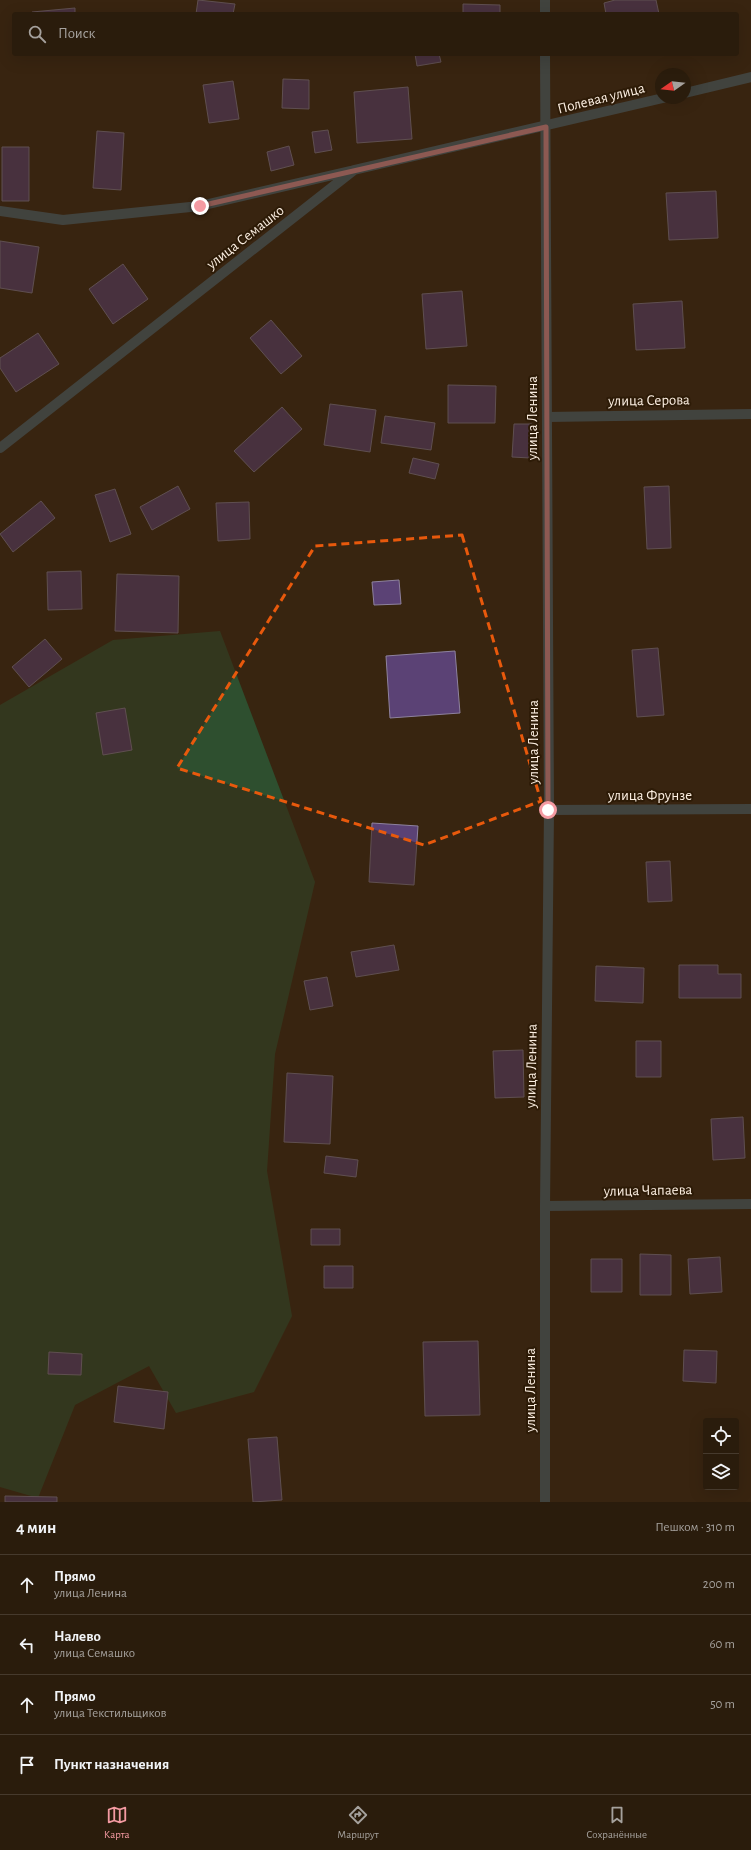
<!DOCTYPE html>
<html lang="ru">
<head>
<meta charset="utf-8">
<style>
	body { margin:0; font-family:"Alegreya Sans",sans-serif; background:#36291a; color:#f1f3f6 }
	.controls { position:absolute; right:12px; bottom:12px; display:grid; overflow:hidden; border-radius:4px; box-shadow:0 4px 16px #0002 }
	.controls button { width:36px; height:36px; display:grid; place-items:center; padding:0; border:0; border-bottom:1px solid #463a2d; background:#2a1c0c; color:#f1f3f6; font:20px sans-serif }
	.compass { position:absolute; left:655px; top:68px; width:36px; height:36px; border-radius:50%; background:#2a1c0c; box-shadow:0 4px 16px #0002; rotate:256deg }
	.stop { position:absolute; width:12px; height:12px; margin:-9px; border:3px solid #f49aa2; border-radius:50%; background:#fff }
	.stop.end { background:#f49aa2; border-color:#fff; box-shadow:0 1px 4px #0008 }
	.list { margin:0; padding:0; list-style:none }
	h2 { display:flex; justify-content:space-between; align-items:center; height:52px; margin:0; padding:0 16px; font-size:17px }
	h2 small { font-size:13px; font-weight:400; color:#a5a19d }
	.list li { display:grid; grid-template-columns:26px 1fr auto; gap:12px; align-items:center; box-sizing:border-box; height:60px; padding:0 16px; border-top:1px solid #463a2d }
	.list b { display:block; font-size:15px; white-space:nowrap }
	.list p { margin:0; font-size:13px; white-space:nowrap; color:#a5a19d }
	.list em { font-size:13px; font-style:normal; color:#a5a19d }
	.icon { flex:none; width:22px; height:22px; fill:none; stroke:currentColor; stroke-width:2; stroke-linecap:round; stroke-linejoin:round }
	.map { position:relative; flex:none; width:751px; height:1502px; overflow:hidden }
	.search { position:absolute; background:#2a1c0c; box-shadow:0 4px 16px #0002; left:12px; right:12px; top:12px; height:44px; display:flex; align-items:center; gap:10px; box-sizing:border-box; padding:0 14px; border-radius:4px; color:#a5a19d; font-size:15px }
	.sheet { height:292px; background:#2a1c0c }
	nav { display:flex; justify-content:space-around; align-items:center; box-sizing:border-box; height:56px; border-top:1px solid #463a2d; background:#2a1c0c; font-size:11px; color:#a5a19d }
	nav a { display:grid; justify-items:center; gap:2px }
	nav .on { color:#f49aa2 }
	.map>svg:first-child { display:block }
	.green { fill:#2e4f2f }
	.building { fill:#5b4275; stroke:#8e829e }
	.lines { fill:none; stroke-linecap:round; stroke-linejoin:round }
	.minor { stroke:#4d6877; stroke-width:10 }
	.tertiary { stroke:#4d6877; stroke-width:10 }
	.route { stroke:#f49aa2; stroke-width:5 }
	.marked { fill:none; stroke:#e8590c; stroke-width:3; stroke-dasharray:8 5; stroke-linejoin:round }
	.labels { text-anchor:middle; stroke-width:4; stroke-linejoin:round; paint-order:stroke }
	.street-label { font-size:15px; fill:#fbeee1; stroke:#2d1b07 }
</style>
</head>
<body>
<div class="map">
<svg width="751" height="1502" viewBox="0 0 751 1502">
	<rect width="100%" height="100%" fill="#382510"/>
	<!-- green -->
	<path class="green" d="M220 631 315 882 275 1054 267 1171 292 1316 254 1392 176 1413 149 1366 75 1405 38 1498 0 1487V705L113 640Z"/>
	<!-- building -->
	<path class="building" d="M198 0 235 4 233 14H196Z
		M615 0H656L659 14H606L604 3Z
		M463 4 500 5V14H463Z
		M75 8V14H32V12Z
		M270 54H294V55H270Z
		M415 54H439L441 62 417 66Z
		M283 79 309 80V109L282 108Z
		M233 81 239 119 209 123 203 85Z
		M408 87 412 139 357 143 354 92Z
		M328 130 332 150 315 153 312 132Z
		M97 131 124 133 121 190 93 188Z
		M289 146 294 165 271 171 267 152Z
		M2 147H29V201H2Z
		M716 191 718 238 669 240 666 193Z
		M0 241 39 247 32 293 0 288Z
		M123 264 148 299 113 324 89 289Z
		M462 291 467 346 426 349 422 294Z
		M682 301 685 348 636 350 633 304Z
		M271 320 302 356 281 374 250 338Z
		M38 333 59 364 16 392 0 368V358Z
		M448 385 496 386 495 423H448Z
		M330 404 376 410 370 452 324 445Z
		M282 407 302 429 254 472 234 451Z
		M385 416 435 423 431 450 381 443Z
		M514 424H532L530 458 512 457Z
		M413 458 439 464 435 479 409 473Z
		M178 486 190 509 152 530 140 507Z
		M669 486 671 548 647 549 644 487Z
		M115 489 131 534 110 542 95 495Z
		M41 501 55 518 13 552 0 534Z
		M249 502 250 539 218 541 216 503Z
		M81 571 82 609 48 610 47 572Z
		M117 574 179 576 178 633 115 631Z
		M399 580 401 604 374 605 372 582Z
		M45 639 62 659 29 687 12 667Z
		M658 648 664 715 637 717 632 650Z
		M455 651 460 713 390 718 386 656Z
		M125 708 132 750 103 755 96 713Z
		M372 823 418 826 414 885 369 882Z
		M670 861 672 901 648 902 646 862Z
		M394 945 399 970 356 977 351 952Z
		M679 965H718V974H741V998H679Z
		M596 966 644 968 643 1003 595 1001Z
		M327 977 333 1006 310 1010 304 981Z
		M636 1041H661V1077H636Z
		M523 1050 524 1097 495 1098 493 1051Z
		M287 1073 333 1076 330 1144 284 1142Z
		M743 1117 745 1158 713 1160 711 1119Z
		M326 1156 358 1160 356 1177 324 1173Z
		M311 1229H340V1245H311Z
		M640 1254 671 1255V1295H640Z
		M720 1257 722 1292 690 1294 688 1259Z
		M591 1259H622V1292H591Z
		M324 1266H353V1288H324Z
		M478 1341 480 1415 425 1416 423 1342Z
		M684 1350 717 1351 716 1383 683 1381Z
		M49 1352 82 1354 81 1375 48 1374Z
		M118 1386 168 1392 164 1429 114 1422Z
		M277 1437 282 1500 253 1502 248 1439Z
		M5 1496 57 1497V1502H5Z"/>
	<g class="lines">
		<!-- minor -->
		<path class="minor" d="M685 93 751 77
			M0 211 63 220 200 206 350 171
			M547 417 751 414
			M0 448 354 170 663 98
			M549 810 751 809
			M545 1206 751 1204"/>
		<!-- tertiary -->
		<path class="tertiary" d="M545 0V14
			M545 1502V1206L549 810 545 54"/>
	</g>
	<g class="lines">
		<!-- route -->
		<path class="route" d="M200 206 546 127 548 810"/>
	</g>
	<!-- marked area -->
	<path d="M0 0H751V1502H0ZM462 535 541 801 424 845 177 768 315 546Z" fill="#382510" fill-opacity=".55" fill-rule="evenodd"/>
	<path class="marked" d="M462 535 541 801 424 845 177 768 315 546Z"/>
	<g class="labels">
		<!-- street labels -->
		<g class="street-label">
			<text transform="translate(601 98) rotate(-14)" y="5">Полевая улица</text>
			<text transform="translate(245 237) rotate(-38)" y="5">улица Семашко</text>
			<text transform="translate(649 400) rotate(-1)" y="5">улица Серова</text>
			<text transform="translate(532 418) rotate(-90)" y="5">улица Ленина</text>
			<text transform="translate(533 742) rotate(-90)" y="5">улица Ленина</text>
			<text x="650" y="800">улица Фрунзе</text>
			<text transform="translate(531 1066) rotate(-89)" y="5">улица Ленина</text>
			<text transform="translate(648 1190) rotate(-1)" y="5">улица Чапаева</text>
			<text transform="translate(530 1390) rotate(-90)" y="5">улица Ленина</text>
		</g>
	</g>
</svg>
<div class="controls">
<button><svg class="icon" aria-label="locate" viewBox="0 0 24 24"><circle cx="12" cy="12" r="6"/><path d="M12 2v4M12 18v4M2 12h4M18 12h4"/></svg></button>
<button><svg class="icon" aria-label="layers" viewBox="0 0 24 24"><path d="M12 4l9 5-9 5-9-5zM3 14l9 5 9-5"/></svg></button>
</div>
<svg class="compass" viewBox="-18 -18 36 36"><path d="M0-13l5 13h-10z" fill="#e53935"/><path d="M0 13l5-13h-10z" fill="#a5a19d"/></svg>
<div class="stop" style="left:548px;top:810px"></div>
<div class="stop end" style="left:200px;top:206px"></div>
<div class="search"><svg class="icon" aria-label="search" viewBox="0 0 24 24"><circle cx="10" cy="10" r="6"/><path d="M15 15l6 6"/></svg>Поиск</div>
</div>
<section class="sheet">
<h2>4 мин<small>Пешком · 310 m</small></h2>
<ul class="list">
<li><svg class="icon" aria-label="ahead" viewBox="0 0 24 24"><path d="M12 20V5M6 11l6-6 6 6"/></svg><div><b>Прямо</b><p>улица Ленина</p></div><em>200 m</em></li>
<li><svg class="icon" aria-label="left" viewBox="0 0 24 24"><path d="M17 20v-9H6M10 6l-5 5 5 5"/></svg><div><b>Налево</b><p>улица Семашко</p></div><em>60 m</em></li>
<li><svg class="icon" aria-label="ahead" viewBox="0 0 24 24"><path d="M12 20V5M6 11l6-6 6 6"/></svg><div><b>Прямо</b><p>улица Текстильщиков</p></div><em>50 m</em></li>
<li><svg class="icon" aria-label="arrive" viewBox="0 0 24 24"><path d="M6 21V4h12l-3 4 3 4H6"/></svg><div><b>Пункт назначения</b></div></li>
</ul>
</section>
<nav>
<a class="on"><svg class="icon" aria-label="map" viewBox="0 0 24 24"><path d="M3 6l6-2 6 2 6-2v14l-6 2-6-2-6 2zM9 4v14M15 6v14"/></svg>Карта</a>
<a><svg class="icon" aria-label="directions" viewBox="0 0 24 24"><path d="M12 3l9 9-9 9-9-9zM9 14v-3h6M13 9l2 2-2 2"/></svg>Маршрут</a>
<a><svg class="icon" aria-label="saved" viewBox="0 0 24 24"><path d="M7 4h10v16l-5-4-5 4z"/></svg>Сохранённые</a>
</nav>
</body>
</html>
